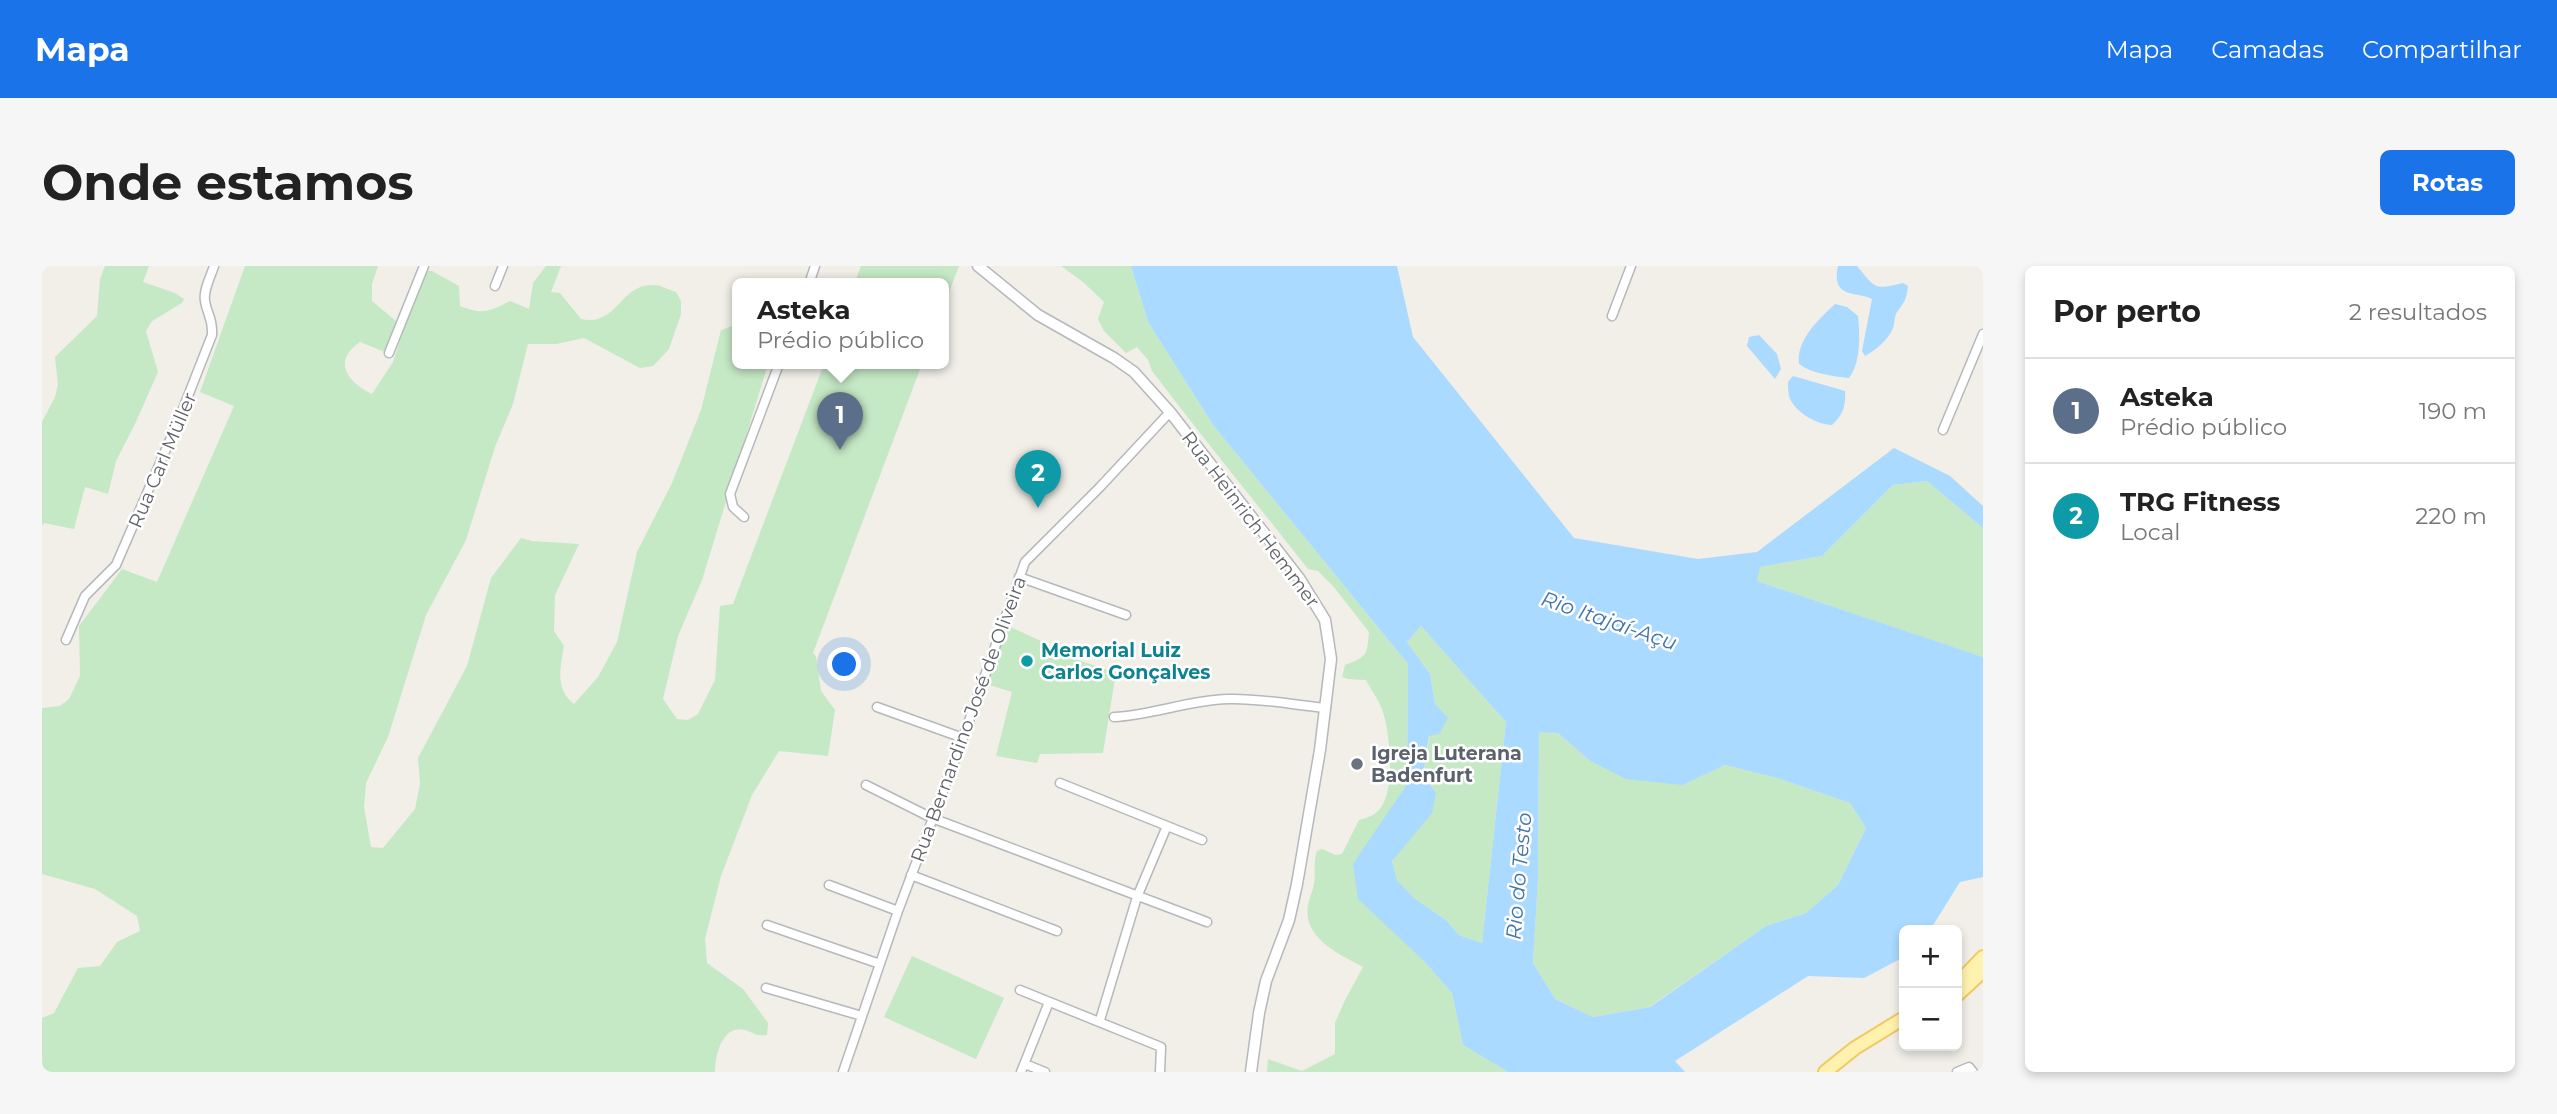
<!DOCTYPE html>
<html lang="pt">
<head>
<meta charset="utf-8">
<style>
	body { margin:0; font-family:Montserrat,sans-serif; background:#f6f6f6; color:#222 }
	.controls { position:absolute; right:21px; bottom:21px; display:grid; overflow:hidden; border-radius:10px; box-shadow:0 4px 10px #0003 }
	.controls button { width:63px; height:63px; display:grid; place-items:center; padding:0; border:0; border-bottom:2px solid #e0e0e0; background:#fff; color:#222; font:35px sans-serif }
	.you { position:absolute; left:803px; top:399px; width:24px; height:24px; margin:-18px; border:5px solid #fff; border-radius:50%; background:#1a73e8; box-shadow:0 0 0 10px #1a73e833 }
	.badge { display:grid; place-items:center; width:46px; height:46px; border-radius:50%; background:#1a73e8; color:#fff; font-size:23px; font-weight:700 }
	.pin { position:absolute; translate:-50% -58px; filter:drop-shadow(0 2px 4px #0008) }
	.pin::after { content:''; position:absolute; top:37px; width:24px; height:21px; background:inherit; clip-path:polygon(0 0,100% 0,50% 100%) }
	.popup { position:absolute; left:690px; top:12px; width:217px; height:91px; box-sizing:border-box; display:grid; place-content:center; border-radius:10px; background:#fff; filter:drop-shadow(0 2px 5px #0005); font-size:23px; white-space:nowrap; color:#767676 }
	.popup b { font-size:26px; color:#222 }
	.popup::after { content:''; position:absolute; left:50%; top:100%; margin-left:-14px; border:14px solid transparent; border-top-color:#fff }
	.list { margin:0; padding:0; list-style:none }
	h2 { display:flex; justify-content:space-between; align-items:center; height:91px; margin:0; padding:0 28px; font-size:30px }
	h2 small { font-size:23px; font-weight:400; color:#767676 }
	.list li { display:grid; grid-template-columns:46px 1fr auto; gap:21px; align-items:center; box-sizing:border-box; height:105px; padding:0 28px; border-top:2px solid #e0e0e0 }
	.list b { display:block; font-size:26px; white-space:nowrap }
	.list p { margin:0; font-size:23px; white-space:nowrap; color:#767676 }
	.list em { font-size:23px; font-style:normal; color:#767676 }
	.map { position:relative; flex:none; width:1941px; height:806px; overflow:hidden; border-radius:10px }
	header { display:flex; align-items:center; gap:42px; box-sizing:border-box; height:98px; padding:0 35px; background:#1a73e8; color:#fff }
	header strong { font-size:33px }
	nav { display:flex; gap:38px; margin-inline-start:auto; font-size:24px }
	.intro { display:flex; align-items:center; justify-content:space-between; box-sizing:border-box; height:168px; padding:0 42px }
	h1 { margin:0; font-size:49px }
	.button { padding:18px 32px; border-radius:10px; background:#1a73e8; color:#fff; font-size:24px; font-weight:700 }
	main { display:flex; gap:42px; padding:0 42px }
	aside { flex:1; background:#fff; border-radius:10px; box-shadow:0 4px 10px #0003 }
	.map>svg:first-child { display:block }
	.green { fill:#c5e8c5 }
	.water { fill:#aadaff; fill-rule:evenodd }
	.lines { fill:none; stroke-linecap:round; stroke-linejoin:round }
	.minor-casing { stroke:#b5b8bc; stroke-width:11 }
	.tertiary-casing { stroke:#b5b8bc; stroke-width:13 }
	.primary-casing { stroke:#f2c960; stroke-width:16 }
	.minor { stroke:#fff; stroke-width:8 }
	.tertiary { stroke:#fff; stroke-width:10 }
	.primary { stroke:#fff2af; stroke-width:12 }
	.culture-dot { fill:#0f9aa8; stroke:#fff; stroke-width:2.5 }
	.worship-dot { fill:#6b7280; stroke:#fff; stroke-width:2.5 }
	.labels { text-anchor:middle; stroke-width:5; stroke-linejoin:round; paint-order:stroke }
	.street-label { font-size:19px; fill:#5f6368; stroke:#fff }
	.culture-label { font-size:19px; font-weight:bold; fill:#0d838f; stroke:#fff; text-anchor:start }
	.worship-label { font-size:19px; font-weight:bold; fill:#5b616d; stroke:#fff; text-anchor:start }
	.water-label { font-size:21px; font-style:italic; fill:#4174aa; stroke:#fff }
</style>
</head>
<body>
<header>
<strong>Mapa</strong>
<nav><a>Mapa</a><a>Camadas</a><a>Compartilhar</a></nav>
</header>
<div class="intro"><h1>Onde estamos</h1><a class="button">Rotas</a></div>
<main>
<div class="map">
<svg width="1941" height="806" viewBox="0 0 1941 806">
	<rect width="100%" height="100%" fill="#f1efe8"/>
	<!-- green -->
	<path class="green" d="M63 0H107L101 16 133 27 142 33 140 37 110 55 104 65 116 106 93 158 74 195 66 228 43 221 32 263 2 257 0 260V156L13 131 16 118 13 91 55 50 58 13Z
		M203 0H336L330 18V35L354 55 343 86 318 76C290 95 305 116 330 128L351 96 374 27 385 5H390L417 20 418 40C441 49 446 46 468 35L487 43 491 17 504 0H519L509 26 518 27 539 53C576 61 578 17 612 19 619 19 627 24 634 26L639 35V48L627 83 611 100 598 102 542 72 514 78H486L471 138 453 181 424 274 384 349 346 471 324 517 322 541 329 581 341 582 373 543 378 518 376 492 425 400 449 312 479 272 490 275 537 278 513 329 512 365 522 380C518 402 513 423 532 438L556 411 575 376 595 286 630 217 659 144 679 64 690 60 695 64V98H726L660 314 636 370 621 433 635 453 646 454 656 448 673 414 678 340 691 338 782 98H880L771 387 774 390 779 425 793 444 786 490 737 485 710 529 679 610 663 673 665 697 701 723 726 757 725 769C712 770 713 767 703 764 680 758 673 790 673 806H0V752L12 747 36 702 58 700 75 676 98 665 95 650 53 623 0 608V442L18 440 27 433 38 410 37 360 80 303 115 316 192 140 158 126Z
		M819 0H917L901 42V18H812Z
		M1019 0H1089L1106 56 1171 159 1366 398 1365 518 1312 598 1382 695 1410 727 1421 779 1466 806H1225L1226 793 1260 805 1293 788V757L1303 734 1321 701C1298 689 1260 672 1266 639 1267 632 1271 625 1272 618 1274 607 1271 596 1275 585L1280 583 1294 589 1300 588 1317 554C1324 552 1332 550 1337 544 1354 527 1348 464 1340 443 1336 433 1329 424 1324 414L1306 413 1300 411 1303 399C1325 391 1325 389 1327 366L1291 320 1276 305 1266 303C1214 237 1161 172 1110 105L1106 94 1095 81 1084 87 1062 65 1056 53 1062 36 1041 16Z
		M1885 215 1941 262V391L1715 315 1717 301 1780 290 1851 219Z
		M964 359 1003 377V384L1074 406 1061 487 998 488 995 497 954 490 970 426 944 418Z
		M1379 360 1464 456 1440 677 1417 669 1404 654 1372 632 1355 614 1350 595 1394 527 1381 509 1393 438 1388 408 1365 376Z
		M1497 465 1516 467 1547 494 1641 519 1683 499 1735 512 1808 537 1824 562 1796 619 1764 647 1724 660 1607 741 1551 751 1513 733 1491 697 1496 612Z
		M870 690 962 732 934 793 842 751Z"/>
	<!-- water -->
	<path class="water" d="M1089 0H1355L1371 71 1532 272 1656 293 1715 286 1852 182 1908 210 1941 240V262L1885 215 1851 219 1780 290 1718 301 1715 315 1941 391V611L1918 616 1888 664H1862V691L1822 712 1766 710 1633 795 1643 806H1466L1421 779 1410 727 1382 695 1316 633 1311 598 1365 518 1366 398 1171 159 1106 56ZM1379 360 1464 456 1440 677 1417 669 1404 654 1372 632 1355 614 1350 595 1390 547 1394 527 1381 509 1387 470 1397 468 1406 452 1393 438 1388 408 1365 376ZM1497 466 1516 467 1547 494 1584 513 1641 519 1683 499 1735 512 1808 537 1824 562 1796 619 1764 647 1724 660 1608 741 1551 751 1513 733 1491 697 1496 612Z
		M1796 0H1815C1834 23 1832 24 1861 17L1866 20C1865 32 1862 37 1855 46 1852 50 1853 57 1851 62 1846 74 1834 84 1823 90L1820 85 1830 33C1813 25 1789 33 1796 0Z
		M1793 38 1805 41 1816 50C1818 68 1819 97 1807 112 1790 110 1771 108 1757 98 1754 74 1777 53 1793 38Z
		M1717 69 1735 88 1739 103 1733 113 1705 80 1707 71Z
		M1751 110 1803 125C1804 140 1801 149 1790 159 1774 158 1756 148 1748 133 1746 128 1746 121 1746 116Z"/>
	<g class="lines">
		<!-- minor casing -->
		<g class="minor-casing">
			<path id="minor" d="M767 18 773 0
				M453 20 461 0
				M1570 50 1589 0
				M347 87 382 0
				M1901 164 1941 68
				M702 251 691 241 688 228 737 98
				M977 311 1084 349
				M24 374 43 330 74 299 137 153 170 69C171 51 165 49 163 35 161 24 169 10 172 0
				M835 441 921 472
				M1072 451C1111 449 1147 434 1186 433 1218 432 1252 439 1284 442
				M1018 517 1160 574
				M824 519 890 552 1165 656
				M869 609 1015 665
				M787 619 856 645
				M725 659 838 698
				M724 722 820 750
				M978 724 1119 781 1118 806
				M1058 754 1095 631 1125 560
				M983 798 1003 806
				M801 806 856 645 921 472 983 296 1058 221 1128 146
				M979 806 1007 736
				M1915 806 1927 801 1931 806"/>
		</g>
		<!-- tertiary casing -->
		<g class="tertiary-casing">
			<path id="tertiary" d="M936 0 996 49 1072 92 1092 106 1128 146 1257 312 1283 354 1289 393 1278 484 1255 618 1247 654 1224 715 1217 747 1209 806"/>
		</g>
		<!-- primary casing -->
		<g class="primary-casing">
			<path id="primary" d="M1915 718 1941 691
				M1915 729 1941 705
				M1783 806 1813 782 1862 752"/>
		</g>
		<!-- minor -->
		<use href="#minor" class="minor"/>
		<!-- tertiary -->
		<use href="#tertiary" class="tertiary"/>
		<!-- primary -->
		<use href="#primary" class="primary"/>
	</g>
	<!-- markers -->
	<circle class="culture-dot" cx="985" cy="395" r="7"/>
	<circle class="worship-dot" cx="1315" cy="498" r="7"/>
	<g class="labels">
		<!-- street labels -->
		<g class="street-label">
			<text transform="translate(120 194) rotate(-67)" y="7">Rua Carl Müller</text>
			<text transform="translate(1209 253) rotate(53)" y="7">Rua Heinrich Hemmer</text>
			<text transform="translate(926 453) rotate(-70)" y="7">Rua Bernardino José de Oliveira</text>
		</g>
		<!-- culture labels -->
		<g class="culture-label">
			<text x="999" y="391">Memorial Luiz<tspan x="999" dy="22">Carlos Gonçalves</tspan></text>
		</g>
		<!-- worship labels -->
		<g class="worship-label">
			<text x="1329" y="494">Igreja Luterana<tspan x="1329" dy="22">Badenfurt</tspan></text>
		</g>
		<!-- water labels -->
		<g class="water-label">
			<text transform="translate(1567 355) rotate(19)" y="7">Rio Itajaí-Açu</text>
			<text transform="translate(1477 610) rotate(-85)" y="7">Rio do Testo</text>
		</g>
	</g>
</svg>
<div class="controls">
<button>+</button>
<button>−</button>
</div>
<div class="you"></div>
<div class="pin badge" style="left:798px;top:184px;background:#5c6f8a">1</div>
<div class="popup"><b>Asteka</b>Prédio público</div>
<div class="pin badge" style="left:996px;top:242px;background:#0f9aa8">2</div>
</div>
<aside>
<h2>Por perto<small>2 resultados</small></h2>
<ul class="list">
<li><span class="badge" style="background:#5c6f8a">1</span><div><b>Asteka</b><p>Prédio público</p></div><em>190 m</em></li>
<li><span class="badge" style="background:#0f9aa8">2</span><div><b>TRG Fitness</b><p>Local</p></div><em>220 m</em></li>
</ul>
</aside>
</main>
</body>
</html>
